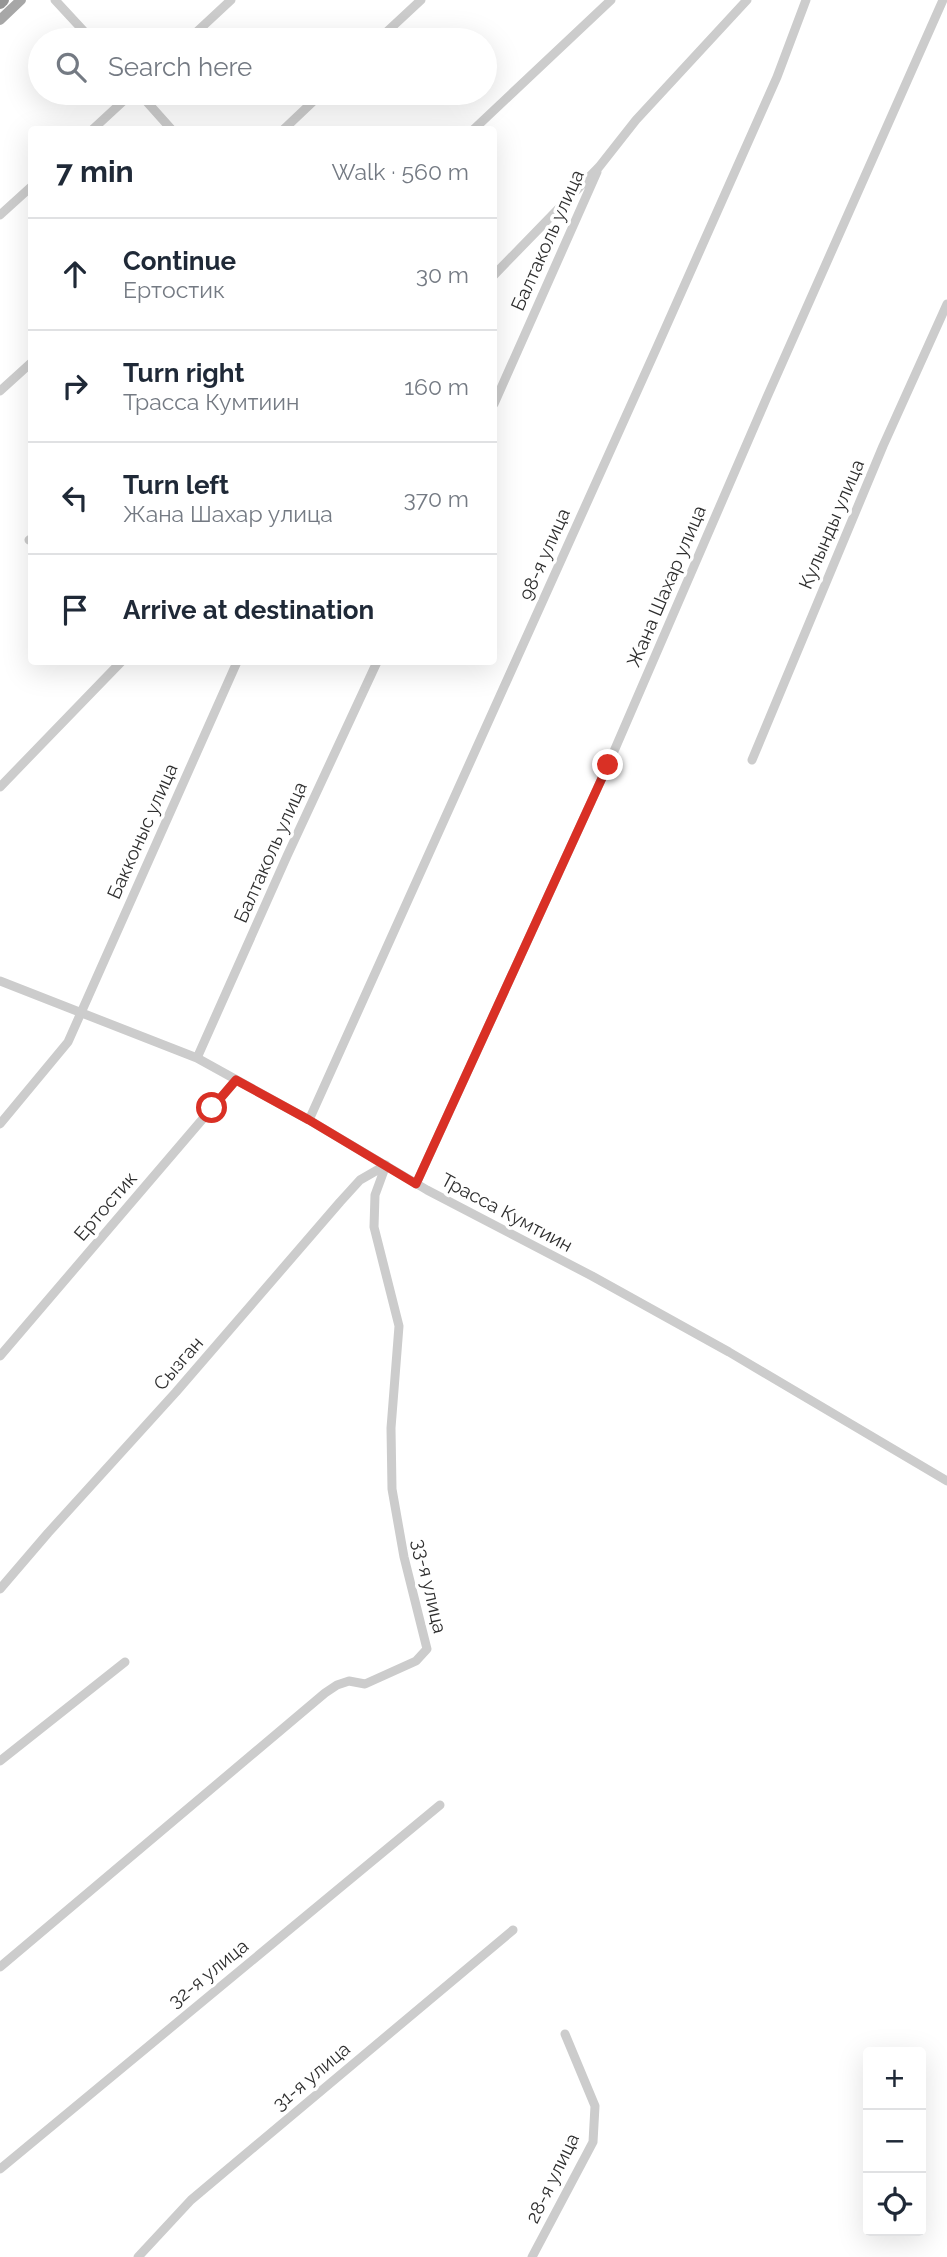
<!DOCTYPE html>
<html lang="en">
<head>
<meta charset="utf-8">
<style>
	body { margin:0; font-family:Raleway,sans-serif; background:#f2f2f3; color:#1f2937 }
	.controls { position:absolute; right:21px; bottom:21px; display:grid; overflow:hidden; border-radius:7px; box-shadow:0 7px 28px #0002 }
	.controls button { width:63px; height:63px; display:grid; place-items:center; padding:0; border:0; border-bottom:2px solid #e0e1e3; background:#fff; color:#1f2937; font:35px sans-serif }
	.stop { position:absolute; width:21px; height:21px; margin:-16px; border:5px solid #d93025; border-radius:50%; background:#fff }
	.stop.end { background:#d93025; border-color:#fff; box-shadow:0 2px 7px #0008 }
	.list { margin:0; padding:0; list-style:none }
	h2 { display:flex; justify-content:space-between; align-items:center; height:91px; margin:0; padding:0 28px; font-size:30px }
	h2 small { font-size:23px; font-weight:400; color:#747a83 }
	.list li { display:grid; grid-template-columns:46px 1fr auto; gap:21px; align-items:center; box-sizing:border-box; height:112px; padding:0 28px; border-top:2px solid #e0e1e3 }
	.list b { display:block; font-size:26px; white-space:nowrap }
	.list p { margin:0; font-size:23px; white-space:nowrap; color:#747a83 }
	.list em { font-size:23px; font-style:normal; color:#747a83 }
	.icon { flex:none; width:38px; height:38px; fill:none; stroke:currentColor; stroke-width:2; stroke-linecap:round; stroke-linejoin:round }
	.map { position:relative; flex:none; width:947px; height:2257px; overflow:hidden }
	.search { position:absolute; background:#fff; box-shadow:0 7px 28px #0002; left:28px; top:28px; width:469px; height:77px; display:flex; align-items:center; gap:18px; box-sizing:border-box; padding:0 24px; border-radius:38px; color:#747a83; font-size:26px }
	.panel { position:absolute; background:#fff; box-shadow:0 7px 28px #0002; left:28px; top:126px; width:469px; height:539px; border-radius:7px }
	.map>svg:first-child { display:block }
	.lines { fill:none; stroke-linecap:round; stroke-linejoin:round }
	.minor { stroke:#ccc; stroke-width:9 }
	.major { stroke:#a7a7a7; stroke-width:10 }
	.highway { stroke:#969696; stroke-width:12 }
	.route { stroke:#d93025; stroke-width:9 }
	.labels { text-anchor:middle; stroke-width:7; stroke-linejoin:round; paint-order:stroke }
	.street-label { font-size:19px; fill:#2f2f2f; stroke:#fff }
</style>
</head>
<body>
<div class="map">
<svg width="947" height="2257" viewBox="0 0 947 2257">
	<rect width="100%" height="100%" fill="#fff"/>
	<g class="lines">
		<!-- minor -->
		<path class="minor" d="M55 0 92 40
			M188 40 231 0
			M378 40 421 0
			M139 93 172 130
			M92 130 132 93
			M283 130 322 93
			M473 130 611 0
			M0 215 32 186
			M494 275 599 167 636 120 747 0
			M0 391 32 362
			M494 404 597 172
			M29 540 32 538
			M752 760 883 446 947 304
			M0 787 121 662
			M0 981 197 1058 309 1120 427 1190 592 1276 729 1352 947 1481
			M197 1058 287 856 377 662
			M309 1120 657 347 777 77 806 0
			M0 1124 68 1042 237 662
			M416 1184 608 765 767 397 943 0
			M0 1356 236 1080
			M0 1589 48 1533 176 1392 340 1202 360 1180 386 1165
			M0 1761 125 1662
			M0 1967 325 1693 337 1685 349 1681 365 1684 416 1661 427 1649 404 1557 392 1489 391 1428 399 1326 374 1227 375 1195 386 1165
			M0 2169 440 1805
			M138 2257 191 2200 513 1930
			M532 2257 593 2142 595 2106 565 2034"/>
		<!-- major -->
		<path class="major" d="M0 20 21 0"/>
		<!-- highway -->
		<path class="highway" d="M0 3 3 0"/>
	</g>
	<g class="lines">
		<!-- route -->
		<path class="route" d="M212 1108 236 1080 309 1120 416 1184 608 765"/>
	</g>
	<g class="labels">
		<!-- street labels -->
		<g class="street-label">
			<text transform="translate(547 240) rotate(-66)" y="7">Балтаколь улица</text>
			<text transform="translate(831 524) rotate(-67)" y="7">Кулынды улица</text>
			<text transform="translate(544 554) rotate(-66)" y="7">98-я улица</text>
			<text transform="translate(666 586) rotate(-67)" y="7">Жана Шахар улица</text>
			<text transform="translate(142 831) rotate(-66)" y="7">Бакконыс улица</text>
			<text transform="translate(270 852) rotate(-66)" y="7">Балтаколь улица</text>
			<text transform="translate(105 1206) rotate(-49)" y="7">Ертостик</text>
			<text transform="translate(507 1212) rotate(28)" y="7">Трасса Кумтиин</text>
			<text transform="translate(178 1363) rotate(-49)" y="7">Сызган</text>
			<text transform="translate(430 1586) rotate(77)" y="7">33-я улица</text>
			<text transform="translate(208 1973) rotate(-39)" y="7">32-я улица</text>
			<text transform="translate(311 2076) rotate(-40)" y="7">31-я улица</text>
			<text transform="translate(552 2178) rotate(-64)" y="7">28-я улица</text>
		</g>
	</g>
</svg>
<div class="controls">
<button>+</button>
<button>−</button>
<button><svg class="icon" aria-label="locate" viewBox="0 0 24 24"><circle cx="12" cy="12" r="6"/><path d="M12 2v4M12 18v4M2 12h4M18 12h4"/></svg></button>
</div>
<div class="stop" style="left:212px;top:1108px"></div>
<div class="stop end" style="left:608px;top:765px"></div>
<div class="search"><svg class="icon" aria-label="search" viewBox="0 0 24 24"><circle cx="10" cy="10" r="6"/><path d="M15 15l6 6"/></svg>Search here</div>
<section class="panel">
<h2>7 min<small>Walk · 560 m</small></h2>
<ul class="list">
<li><svg class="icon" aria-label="ahead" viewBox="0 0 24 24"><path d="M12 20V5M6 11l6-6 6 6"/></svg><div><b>Continue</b><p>Ертостик</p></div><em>30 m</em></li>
<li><svg class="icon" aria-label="right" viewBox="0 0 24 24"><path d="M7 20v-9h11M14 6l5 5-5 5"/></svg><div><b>Turn right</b><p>Трасса Кумтиин</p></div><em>160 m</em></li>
<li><svg class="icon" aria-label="left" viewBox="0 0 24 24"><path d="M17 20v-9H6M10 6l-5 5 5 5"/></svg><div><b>Turn left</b><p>Жана Шахар улица</p></div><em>370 m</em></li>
<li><svg class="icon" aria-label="arrive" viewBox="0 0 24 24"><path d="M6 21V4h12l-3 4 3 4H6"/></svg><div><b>Arrive at destination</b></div></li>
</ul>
</section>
</div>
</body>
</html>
